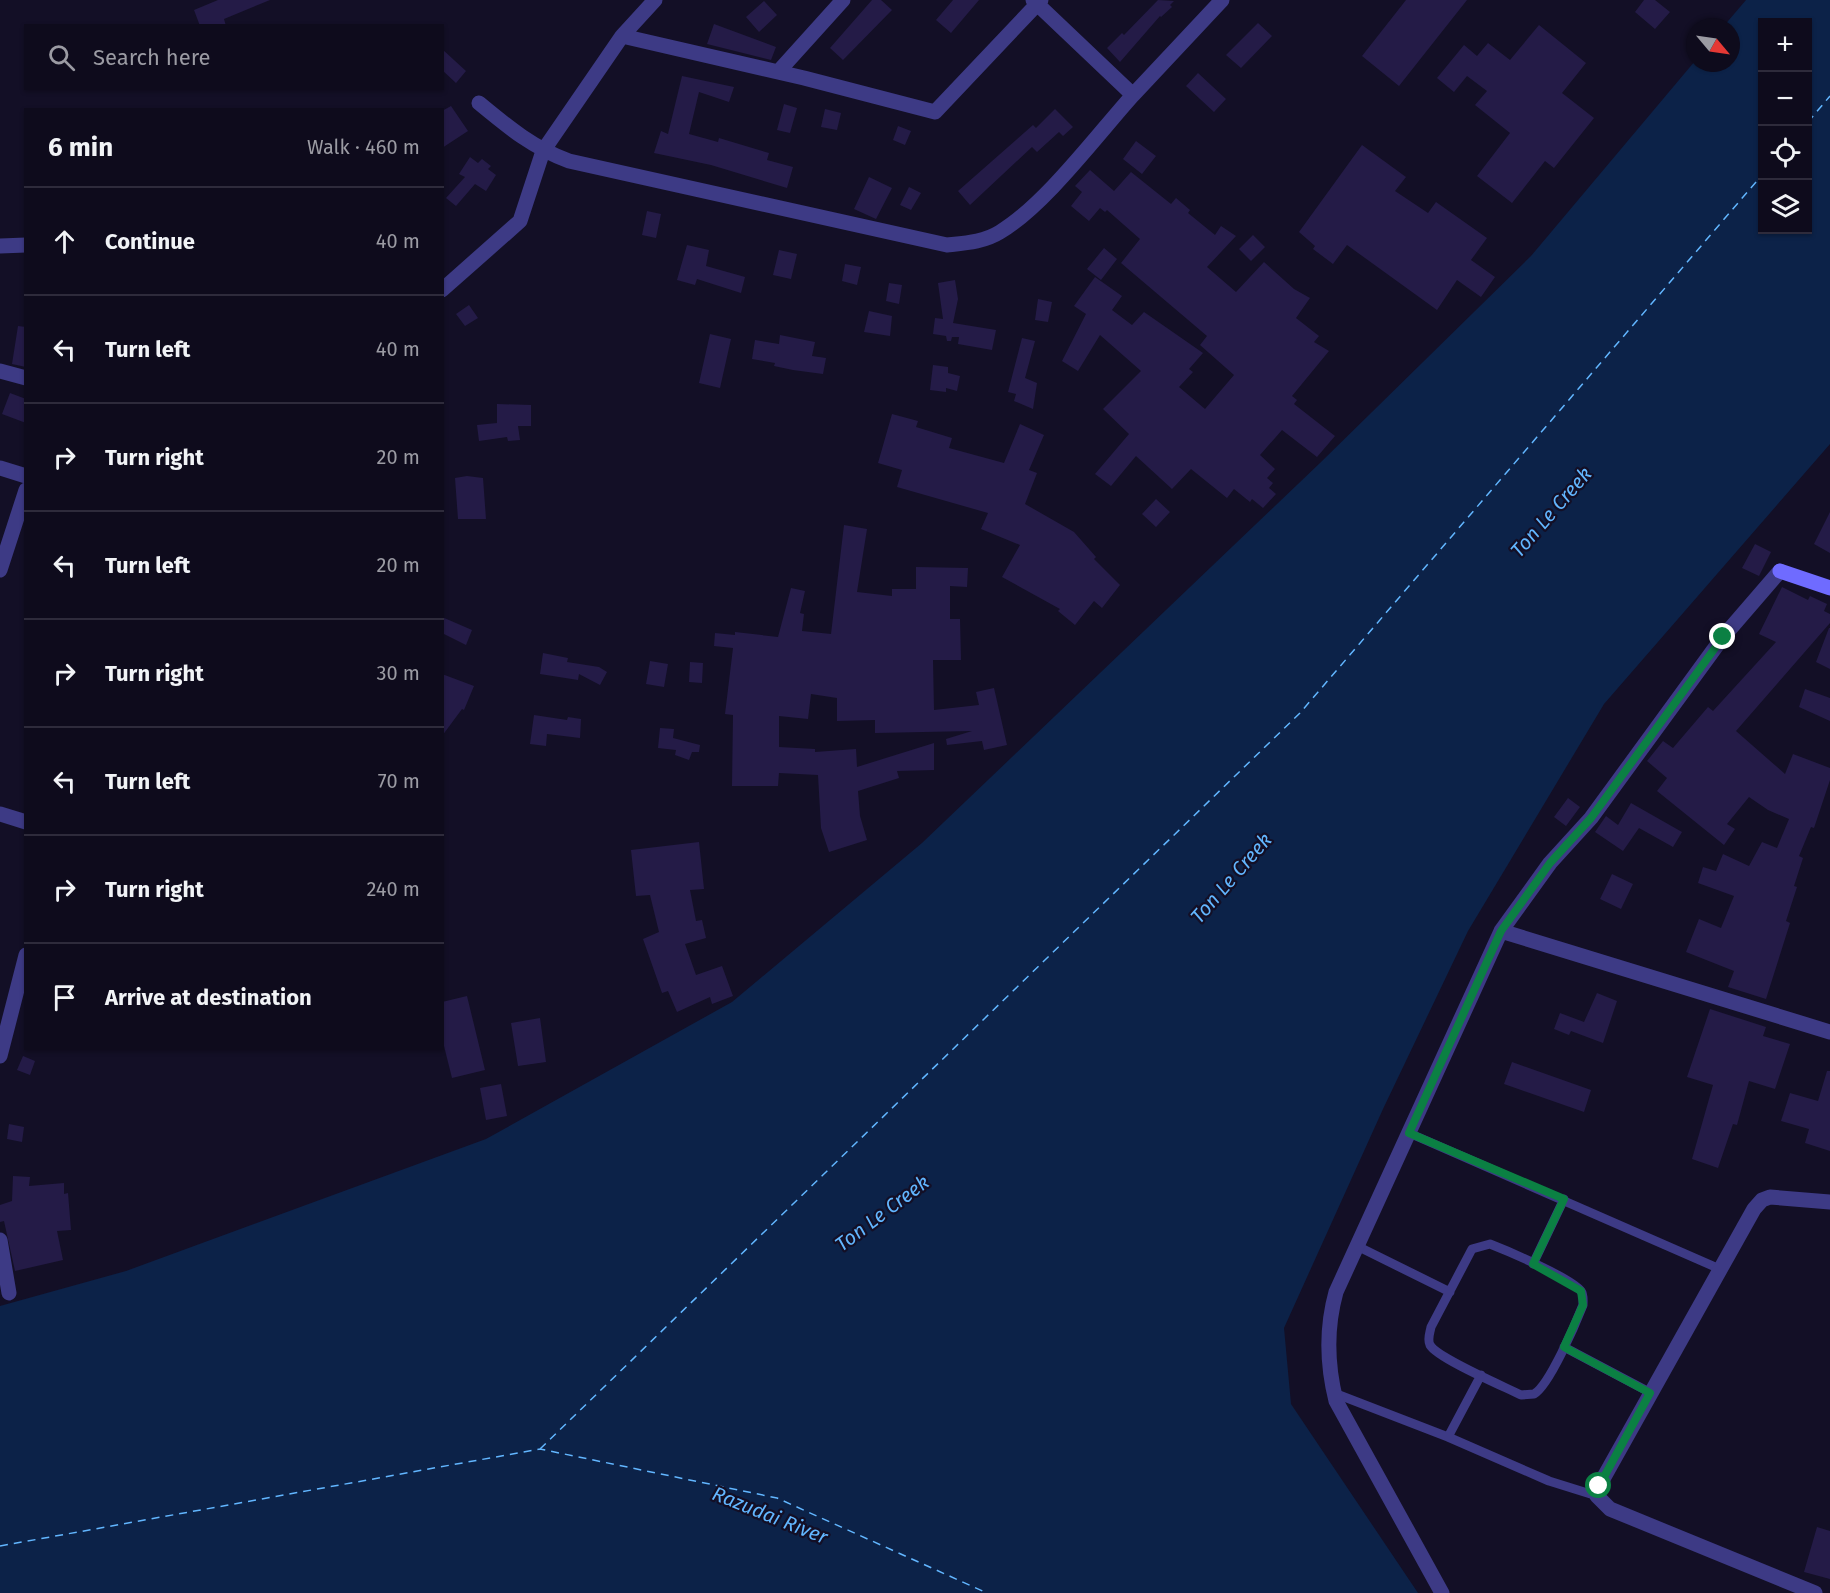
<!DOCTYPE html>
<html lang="en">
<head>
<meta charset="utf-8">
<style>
	body { margin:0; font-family:"Fira Sans",sans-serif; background:#171425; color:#f1f3f6 }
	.controls { position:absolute; right:18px; top:18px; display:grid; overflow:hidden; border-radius:0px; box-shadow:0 2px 4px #0004 }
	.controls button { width:54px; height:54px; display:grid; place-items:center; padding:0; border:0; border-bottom:2px solid #2e2b3b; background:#0e0b1c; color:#f1f3f6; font:30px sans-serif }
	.compass { position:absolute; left:1686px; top:18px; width:54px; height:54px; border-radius:50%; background:#0e0b1c; box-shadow:0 2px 4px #0004; rotate:119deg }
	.stop { position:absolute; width:18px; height:18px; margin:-14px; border:4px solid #0b8043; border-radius:50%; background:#fff }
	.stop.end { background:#0b8043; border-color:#fff; box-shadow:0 2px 6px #0008 }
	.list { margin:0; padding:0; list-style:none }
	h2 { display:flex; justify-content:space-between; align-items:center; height:78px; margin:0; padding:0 24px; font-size:26px }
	h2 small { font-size:20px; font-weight:400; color:#9b9ba3 }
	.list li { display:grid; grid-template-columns:39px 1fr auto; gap:18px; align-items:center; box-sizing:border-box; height:108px; padding:0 24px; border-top:2px solid #2e2b3b }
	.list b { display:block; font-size:22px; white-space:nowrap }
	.list em { font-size:20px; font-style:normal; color:#9b9ba3 }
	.icon { flex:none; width:33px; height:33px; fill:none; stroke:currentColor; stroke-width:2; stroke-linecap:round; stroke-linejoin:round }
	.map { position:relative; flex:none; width:1830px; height:1593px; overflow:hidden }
	.search { position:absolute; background:#0e0b1c; box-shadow:0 2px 4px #0004; left:24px; top:24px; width:420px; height:66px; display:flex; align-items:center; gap:15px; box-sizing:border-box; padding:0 21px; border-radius:0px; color:#9b9ba3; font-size:22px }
	.panel { position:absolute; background:#0e0b1c; box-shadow:0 2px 4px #0004; left:24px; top:108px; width:420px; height:942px; border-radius:0px }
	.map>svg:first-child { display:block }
	.water { fill:#0c2248; fill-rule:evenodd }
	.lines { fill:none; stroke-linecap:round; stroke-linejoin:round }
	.ferry { stroke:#62b6ff; stroke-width:1.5; stroke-dasharray:8 6; stroke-linecap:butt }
	.building { fill:#241b47 }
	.lane { stroke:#3d3a85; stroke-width:9 }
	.street { stroke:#3d3a85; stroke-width:15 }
	.secondary { stroke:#6f6bff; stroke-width:15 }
	.route { stroke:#0b8043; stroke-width:8 }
	.labels { text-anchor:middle; stroke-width:4.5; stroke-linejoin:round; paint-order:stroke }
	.water-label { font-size:20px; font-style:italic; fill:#62b6ff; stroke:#130f26 }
</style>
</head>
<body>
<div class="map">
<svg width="1830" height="1593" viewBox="0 0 1830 1593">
	<rect width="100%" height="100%" fill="#130f26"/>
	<!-- water -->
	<path class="water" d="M1746 0H1830V444L1604 704 1468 931 1383 1109 1284 1328 1291 1404 1418 1593H0V1306L126 1271 486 1139 732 1002 922 843 1320 463 1531 256 1695 61V63H1731V27H1723ZM1762 22H1808V230H1762Z"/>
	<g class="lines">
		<!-- ferry -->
		<path class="ferry" d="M1808 122 1830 96
			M540 1449 1300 713 1762 175
			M0 1546 540 1449 777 1498 987 1593"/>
	</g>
	<!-- building -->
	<path class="building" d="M218 0H270L224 19 226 26H200L194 10Z
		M872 0H881L892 10 843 60 830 48Z
		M953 0H979L951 33 936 20Z
		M1158 0 1174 1 1170 5 1172 7 1161 17 1160 16 1120 62 1107 48 1122 33 1124 35Z
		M1406 0H1467L1399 86 1362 56Z
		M1644 0H1655L1670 12 1655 29 1635 12Z
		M764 1 777 15 759 32 746 17Z
		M1258 23 1272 36 1241 68 1226 55Z
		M714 24 776 47 771 60 707 44Z
		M1539 25 1586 63 1562 93 1594 118 1554 168 1545 161 1512 203 1477 176 1510 133 1475 105 1487 91 1467 76 1454 92 1437 78 1464 45 1477 56 1488 43 1510 60Z
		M442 49 466 71 456 83 442 70Z
		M1198 73 1226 99 1214 112 1186 86Z
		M682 76 734 87 729 102 699 92 689 134 718 142 719 138 769 153 767 160 793 167 787 188 711 165 654 153 661 131 668 134Z
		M784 104 797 108 790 133 777 130Z
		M451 106 468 131 442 148V111Z
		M825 109 841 113 837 130 821 127Z
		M1055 109 1073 127 1063 136 1059 132 1037 152 1032 147 970 205 958 191 1033 125 1036 128Z
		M898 126 911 131 905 145 893 140Z
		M1136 141 1156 156 1142 174 1123 159Z
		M1362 145 1406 177 1395 191 1428 213 1436 202 1487 238 1471 260 1495 277 1481 297 1457 280 1437 310 1347 245 1333 264 1313 249 1315 246 1299 232Z
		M470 157 478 163 482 159 491 166 488 169 496 175 486 191 475 184 456 206 446 198 465 177 459 174Z
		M1090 170 1114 191 1131 172 1171 204 1176 198 1190 210 1188 213 1215 235 1221 226 1236 236 1207 267 1236 292 1264 262 1294 289 1310 298 1296 318 1319 336 1314 342 1329 351 1292 396 1297 400 1294 404 1335 436 1317 457 1282 430 1260 455 1275 469 1267 478 1273 483 1269 488 1276 494 1263 508 1252 499 1250 502 1234 489 1227 498 1191 469 1172 489 1136 456 1111 486 1095 474 1129 434 1103 409 1141 371 1100 335 1078 371 1062 361 1086 314 1074 306 1095 277 1122 296 1112 310 1132 325 1144 312 1203 353 1189 369 1193 372 1179 387 1205 409 1234 375 1200 345 1207 336 1121 263 1140 239 1107 210 1105 212 1100 208 1089 221 1071 206 1082 192 1075 186Z
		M869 177 892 188 876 219 854 209Z
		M909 187 921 193 911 210 900 205Z
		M647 211 661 214 656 238 642 235Z
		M1253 235 1265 247 1251 261 1239 249Z
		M687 245 709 250 706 266 745 277 741 293 697 279 695 285 677 280Z
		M1104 248 1117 259 1101 280 1087 269Z
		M779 250 797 254 791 279 773 275Z
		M845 264 861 267 857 285 842 281Z
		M955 280 958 299 953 323 996 330 992 350 958 344 959 337H952L951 341H947L946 336 933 334 935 318 943 319 938 283Z
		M889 283 902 285 899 304 886 301Z
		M1038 299 1052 302 1048 322 1035 320Z
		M469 305 478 318 465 326 456 314Z
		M869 311 892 316 890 336 864 332Z
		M18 326 26 327V367L12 364Z
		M710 334 731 339 720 388 699 383Z
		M780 335 815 342 812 356 826 358 823 374 793 370 774 366 775 363 752 359 755 340 779 344Z
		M1022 338 1035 341 1025 378 1037 383 1033 409 1014 401 1016 394 1008 392Z
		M933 365 948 367V373L960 376 957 391 946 388V392L930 390Z
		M10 393 26 399V423L2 414Z
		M497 404 531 405V426H518L520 440 508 441 507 437 479 441 477 425 497 423Z
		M892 414 918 421 916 427 952 438 949 448 1004 463 1020 424 1044 435 1029 470 1037 473 1025 504 1074 532 1096 557 1094 559 1120 585 1102 608 1094 601 1075 625 1058 611 1060 609 1002 577 1020 545 981 529 988 513 897 487 902 470 878 463Z
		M467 476 483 478 486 519H458L455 478Z
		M1156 499 1170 512 1156 527 1142 514Z
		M1830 512V553L1814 544Z
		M844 525 867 529 857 592 892 596V589H916V567L968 568 967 587 950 586V619H960L961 660H933L934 710 979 705 976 692 994 688 1007 745 984 750 982 741 947 745 946 739 972 731 875 733V720L837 721V698L811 694 808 719 779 716V747L815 749V752L856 749 857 767 934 743V770L897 771 899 778 858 791 860 816 867 840 829 852 821 828 818 775 779 773 778 786H732L733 715 725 714 733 648 714 646 715 633 735 635V632L778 637 791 588 805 591 800 613 804 614 802 631 831 634Z
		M1755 544 1771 552 1759 576 1742 568Z
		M1782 587 1808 600 1810 596 1827 604 1824 611 1830 614V623L1736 731 1785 774 1793 754 1830 768V780L1814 828 1811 827 1799 856 1803 858 1794 886 1797 887 1786 921 1790 923 1766 999 1728 987 1734 971 1686 952 1699 919 1721 928 1734 896 1698 883 1703 867 1716 871 1723 854 1749 866 1762 842 1777 848 1789 819 1768 810 1749 797 1727 824 1735 829 1724 845 1657 791 1667 778 1647 761 1663 741 1673 748 1708 707 1713 711 1776 642 1759 634Z
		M442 617 472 630 466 645 442 633Z
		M1829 628H1830V669L1816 662Z
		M543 653 568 658 567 662 599 667 607 672 600 685 579 674 578 680 540 674Z
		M650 661 668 664 664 687 646 684Z
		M690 662 703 663 702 683 689 682Z
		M442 674 474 686 464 710 462 709 442 736Z
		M1805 689 1830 698V721L1799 707Z
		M534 715 567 720 568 717 581 719 580 738 547 734 546 746 530 744Z
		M660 728 674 729 673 738 700 745 699 752H692L689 760 675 755 676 750 658 748Z
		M1568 798 1580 807 1566 826 1554 817Z
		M1631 803 1682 832 1673 847 1639 828 1623 851 1595 832 1606 816 1618 825Z
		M699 842 704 889 690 890 696 921 702 920 706 938 685 944 696 975 722 966 733 996 712 1004 710 997 677 1012 668 991 662 993 643 939 659 932 650 895 636 896 631 850Z
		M1612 874 1633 884 1621 909 1600 899Z
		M1597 993 1617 1001 1603 1043 1571 1031 1569 1035 1554 1029 1560 1013 1584 1022Z
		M467 996 485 1070 452 1078 442 1038V1002Z
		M1710 1009 1766 1027 1763 1036 1790 1044 1775 1089 1749 1081 1737 1125 1733 1124 1718 1168 1692 1159 1713 1085 1687 1077Z
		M540 1018 546 1062 518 1066 511 1023Z
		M23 1056 35 1061 30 1075 17 1070Z
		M1512 1062 1591 1090 1584 1112 1504 1084Z
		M1827 1071H1830V1151L1805 1143 1809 1129 1781 1121 1790 1093 1818 1101Z
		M501 1084 507 1116 486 1120 480 1088Z
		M9 1124 24 1127 22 1142 7 1139Z
		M13 1176 30 1177 29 1186 64 1183V1194L68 1193 71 1230 57 1231 63 1260 15 1271 4 1221 0 1222V1205L12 1201Z
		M1817 1527 1830 1531V1579L1804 1572Z"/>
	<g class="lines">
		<!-- lane -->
		<path class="lane" d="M1409 1133 1720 1269
			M1490 1244C1508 1251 1571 1278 1581 1291 1584 1295 1583 1301 1583 1305 1576 1323 1549 1386 1534 1394L1521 1395C1505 1387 1437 1358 1430 1345 1427 1339 1430 1333 1431 1327L1472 1249Z
			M1357 1246 1450 1292
			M1533 1264 1564 1199
			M1564 1347 1651 1393
			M1334 1393 1448 1437 1549 1481 1597 1496
			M1448 1437 1481 1375"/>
		<!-- street -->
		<path class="street" d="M1033 0 1133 95 1222 0
			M622 36 804 78 935 112 1041 0
			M778 72 843 0
			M479 103C508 127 533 148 569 161L947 245C966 243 984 242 1000 232 1045 205 1097 135 1133 95
			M0 246 26 245
			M442 290 520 221 543 151 622 36 655 0
			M0 371 26 378
			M0 468 26 476
			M0 570 26 490
			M0 814 26 822
			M1501 931 1830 1032
			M0 1056 26 955
			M0 1240 9 1293
			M1442 1593 1336 1401C1327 1365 1326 1328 1336 1292L1501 931 1550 863 1591 818 1723 637 1780 571
			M1815 1593 1610 1509 1597 1496 1599 1486 1754 1209 1762 1200 1770 1197 1830 1202"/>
		<!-- secondary -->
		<path class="secondary" d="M1780 571 1830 588"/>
	</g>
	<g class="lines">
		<!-- route -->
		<path class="route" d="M1599 1486 1650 1393 1564 1347 1583 1305 1581 1291 1533 1264 1564 1199 1409 1133 1501 931 1550 863 1591 818 1723 637"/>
	</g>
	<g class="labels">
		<!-- water labels -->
		<g class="water-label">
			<text transform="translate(1551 512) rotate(-49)" y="7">Ton Le Creek</text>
			<text transform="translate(1231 878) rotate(-49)" y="7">Ton Le Creek</text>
			<text transform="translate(882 1213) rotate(-37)" y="7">Ton Le Creek</text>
			<text transform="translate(770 1515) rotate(22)" y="7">Razudai River</text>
		</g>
	</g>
</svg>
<div class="controls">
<button>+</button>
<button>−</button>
<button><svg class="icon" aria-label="locate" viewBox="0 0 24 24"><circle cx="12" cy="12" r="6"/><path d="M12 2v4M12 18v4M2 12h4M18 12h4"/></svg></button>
<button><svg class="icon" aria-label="layers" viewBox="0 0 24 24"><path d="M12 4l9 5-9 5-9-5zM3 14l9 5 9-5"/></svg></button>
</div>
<svg class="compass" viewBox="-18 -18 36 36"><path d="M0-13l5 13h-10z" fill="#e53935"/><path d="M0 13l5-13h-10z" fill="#9b9ba3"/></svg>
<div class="stop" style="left:1599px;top:1486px"></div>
<div class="stop end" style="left:1723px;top:637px"></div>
<div class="search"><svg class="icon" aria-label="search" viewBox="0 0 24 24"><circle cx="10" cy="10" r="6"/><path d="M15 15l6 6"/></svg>Search here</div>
<section class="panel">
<h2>6 min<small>Walk · 460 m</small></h2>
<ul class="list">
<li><svg class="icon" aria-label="ahead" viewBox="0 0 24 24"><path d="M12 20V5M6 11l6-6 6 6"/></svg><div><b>Continue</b></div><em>40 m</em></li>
<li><svg class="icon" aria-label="left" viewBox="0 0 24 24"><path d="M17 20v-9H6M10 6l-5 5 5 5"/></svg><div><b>Turn left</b></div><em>40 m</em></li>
<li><svg class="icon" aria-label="right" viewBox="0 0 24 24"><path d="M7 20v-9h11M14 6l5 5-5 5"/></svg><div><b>Turn right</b></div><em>20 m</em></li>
<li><svg class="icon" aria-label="left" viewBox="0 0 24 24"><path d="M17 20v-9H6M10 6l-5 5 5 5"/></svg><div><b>Turn left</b></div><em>20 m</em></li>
<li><svg class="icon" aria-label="right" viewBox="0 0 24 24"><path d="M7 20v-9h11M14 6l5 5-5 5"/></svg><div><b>Turn right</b></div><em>30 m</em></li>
<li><svg class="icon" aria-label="left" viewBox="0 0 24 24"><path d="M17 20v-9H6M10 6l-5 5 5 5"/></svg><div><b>Turn left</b></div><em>70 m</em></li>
<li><svg class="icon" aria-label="right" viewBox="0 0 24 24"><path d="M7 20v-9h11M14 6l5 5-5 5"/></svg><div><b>Turn right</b></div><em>240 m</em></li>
<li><svg class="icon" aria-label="arrive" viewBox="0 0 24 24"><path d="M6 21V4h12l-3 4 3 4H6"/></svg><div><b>Arrive at destination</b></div></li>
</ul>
</section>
</div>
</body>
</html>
